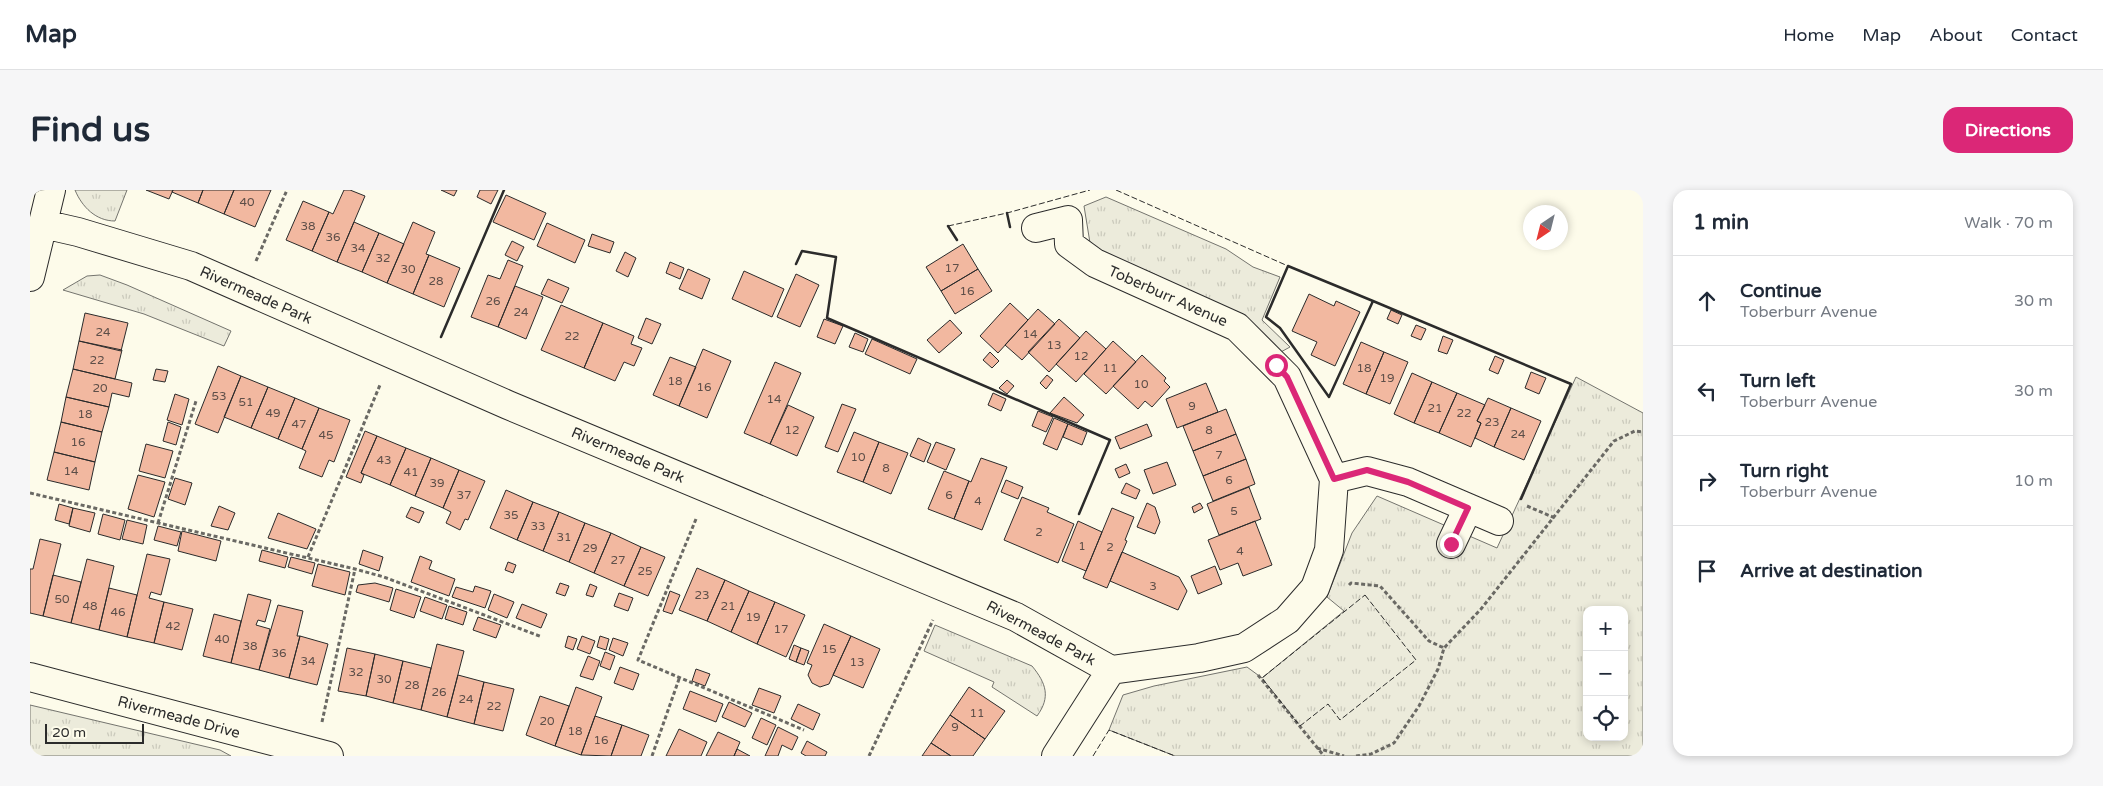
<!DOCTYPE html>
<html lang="en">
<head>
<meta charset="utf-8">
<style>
	body { margin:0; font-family:"Varela Round",sans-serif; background:#f6f6f7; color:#1f2937 }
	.controls { position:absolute; right:15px; bottom:15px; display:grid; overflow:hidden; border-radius:10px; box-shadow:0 2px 8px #0003 }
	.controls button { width:45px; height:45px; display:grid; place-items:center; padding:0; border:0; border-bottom:1px solid #e0e1e3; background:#fff; color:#1f2937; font:25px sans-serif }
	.compass { position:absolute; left:1493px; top:15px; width:45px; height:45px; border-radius:50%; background:#fff; box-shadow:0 2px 8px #0003; rotate:215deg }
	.scale { position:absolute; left:15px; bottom:12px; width:99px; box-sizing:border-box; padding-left:5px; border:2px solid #2b2b2b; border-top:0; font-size:14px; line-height:18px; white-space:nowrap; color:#2b2b2b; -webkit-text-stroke:4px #fdfbea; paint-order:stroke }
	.stop { position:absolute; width:15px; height:15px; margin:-11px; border:4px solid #db2777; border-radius:50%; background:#fff }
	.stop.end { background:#db2777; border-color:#fff; box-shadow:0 1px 5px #0008 }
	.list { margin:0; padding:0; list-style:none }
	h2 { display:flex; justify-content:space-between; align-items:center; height:65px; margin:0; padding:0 20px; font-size:21px }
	h2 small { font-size:16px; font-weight:400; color:#747a83 }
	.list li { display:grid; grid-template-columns:32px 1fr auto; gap:15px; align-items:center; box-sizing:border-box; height:90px; padding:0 20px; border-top:1px solid #e0e1e3 }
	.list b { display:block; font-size:19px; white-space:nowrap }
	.list p { margin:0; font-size:16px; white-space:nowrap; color:#747a83 }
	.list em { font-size:16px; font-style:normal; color:#747a83 }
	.icon { flex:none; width:28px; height:28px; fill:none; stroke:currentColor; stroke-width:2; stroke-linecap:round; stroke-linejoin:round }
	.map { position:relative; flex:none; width:1613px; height:566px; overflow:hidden; border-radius:15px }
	header { display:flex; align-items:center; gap:30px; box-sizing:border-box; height:70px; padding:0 25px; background:#fff; border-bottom:1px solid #e0e1e3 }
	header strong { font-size:24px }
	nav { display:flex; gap:28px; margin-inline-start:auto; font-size:18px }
	.intro { display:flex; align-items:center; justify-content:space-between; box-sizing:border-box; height:120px; padding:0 30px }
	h1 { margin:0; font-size:35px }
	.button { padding:12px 22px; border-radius:15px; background:#db2777; color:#fff; font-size:18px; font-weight:700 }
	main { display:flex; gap:30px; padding:0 30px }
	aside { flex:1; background:#fff; border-radius:15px; box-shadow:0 2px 8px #0003 }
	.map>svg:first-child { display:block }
	.grass { fill:url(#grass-tufts); stroke:#74746e; fill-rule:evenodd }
	.building { fill:#f2b8a0; stroke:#2b2b2b }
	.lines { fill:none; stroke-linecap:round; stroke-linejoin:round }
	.minor-casing { stroke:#2b2b2b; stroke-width:30 }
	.path { stroke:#6a6964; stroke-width:3; stroke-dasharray:4 2.5; stroke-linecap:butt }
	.minor { stroke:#fdfbea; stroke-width:28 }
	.fence { stroke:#2b2b2b; stroke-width:1; stroke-dasharray:6 2.5; stroke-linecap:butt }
	.wall { stroke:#2b2b2b; stroke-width:2.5 }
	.route { stroke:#db2777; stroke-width:6 }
	.labels { text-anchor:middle; stroke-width:4; stroke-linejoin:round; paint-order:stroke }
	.number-label { font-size:12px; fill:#5d4e48 }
	.street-label { font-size:15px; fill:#2b2b2b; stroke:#fdfbea }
</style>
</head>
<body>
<header>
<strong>Map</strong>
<nav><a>Home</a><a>Map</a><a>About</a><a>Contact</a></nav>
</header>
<div class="intro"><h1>Find us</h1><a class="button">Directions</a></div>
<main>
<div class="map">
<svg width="1613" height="566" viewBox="0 0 1613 566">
	<defs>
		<pattern id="grass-tufts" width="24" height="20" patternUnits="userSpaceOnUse" patternTransform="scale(1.25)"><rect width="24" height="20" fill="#ecebdb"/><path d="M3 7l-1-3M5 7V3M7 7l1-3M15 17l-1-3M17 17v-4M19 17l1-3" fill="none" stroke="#cbcabc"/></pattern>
	</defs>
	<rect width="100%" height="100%" fill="#fdfbea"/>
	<!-- grass -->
	<path class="grass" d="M45 0H97L85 31C66 31 52 17 45 0Z
		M1076 7 1196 59 1223 77 1250 87 1232 130 1260 157 1249 163 1200 122 1122 83 1061 59 1054 16Z
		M70 85 97 95 201 141 194 156 114 124 33 100 57 86Z
		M1546 187 1613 223V566H1145L1079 540 1093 505 1124 496 1217 477 1232 488 1314 421 1297 407 1322 343 1347 306 1467 358ZM1557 420H1594V547H1557Z
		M905 435 1002 476C1016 493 1021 507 1007 526L962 497 964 492 894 461Z
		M0 515 190 560 201 566H0Z"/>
	<!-- building -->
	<path class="building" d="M116 0H143L139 9Z
		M143 0H173L168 13 142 2Z
		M173 0H204L194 24 168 13Z
		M204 0H241L225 37 194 24Z
		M314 0H320L335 6 307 72 282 61 299 22 303 24Z
		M411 0H427L424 6Z
		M450 0H468L461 14 447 7Z
		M476 5 516 23 504 50 463 32Z
		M273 11 299 22 282 61 256 50Z
		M324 32 349 43 332 82 307 72Z
		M383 32 405 42 396 64 399 65 383 104 357 93Z
		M517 33 555 50 545 73 507 56Z
		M349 43 374 54 357 93 332 82Z
		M562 44 584 52 580 63 558 56Z
		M482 51 494 57 487 71 475 65Z
		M933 54 948 79 911 101 896 77Z
		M595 62 606 68 598 87 586 81Z
		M399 65 430 78 414 117 383 104Z
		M478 70 493 76 468 137 441 127 458 85 470 89Z
		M640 72 654 78 650 89 636 83Z
		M658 79 680 89 672 109 649 99Z
		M948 79 962 101 925 124 911 101Z
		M714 81 754 99 742 127 702 109Z
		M766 84 789 95 770 137 747 127Z
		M518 89 539 98 532 113 511 104Z
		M485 96 513 107 496 149 468 137Z
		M1279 104 1304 116 1306 111 1330 122 1305 176 1281 165 1287 152 1262 141Z
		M980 113 998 130 968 163 950 146Z
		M531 115 573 133 554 178 511 160Z
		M1008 119 1025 134 992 170 975 155Z
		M1361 120 1372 125 1368 134 1357 129Z
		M55 123 98 133 91 161 49 151Z
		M616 128 631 134 622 154 608 148Z
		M794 129 813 136 805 154 787 147Z
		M1029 129 1050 148 1019 182 998 162Z
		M920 130 932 143 909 163 897 150Z
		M573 133 604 146 601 154 612 158 604 176 594 172 585 191 554 178Z
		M1386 135 1396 139 1391 150 1381 146Z
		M1056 141 1076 159 1046 192 1026 174Z
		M825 143 838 149 833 162 819 157Z
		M1413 146 1423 150 1417 164 1408 161Z
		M842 149 887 169 880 184 835 164Z
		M49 151 92 160 85 189 43 179Z
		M1083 151 1106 172 1076 204 1054 184Z
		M1331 152 1354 162 1336 204 1313 194Z
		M673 159 701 171 677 228 649 216Z
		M960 162 969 171 962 178 953 170Z
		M1354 162 1378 172 1360 214 1336 204Z
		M1112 165 1136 188 1134 191 1140 197 1122 217 1115 211 1108 219 1083 196Z
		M1465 166 1474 170 1468 184 1459 180Z
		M640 167 666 177 649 216 623 205Z
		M745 172 771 183 740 254 714 243Z
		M188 176 211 186 188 243 165 234Z
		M43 179 102 193 99 207 82 203 79 217 36 207Z
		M126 179 138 181 135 192 123 190Z
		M1501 182 1516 188 1509 204 1495 198Z
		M1382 183 1402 192 1384 233 1364 224Z
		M1017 185 1023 190 1016 199 1010 193Z
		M211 186 238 197 221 238 194 227Z
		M977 190 984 196 977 204 969 198Z
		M1402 192 1427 203 1409 243 1384 233Z
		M1176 193 1188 222 1147 238 1136 209Z
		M238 197 265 208 248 249 221 238Z
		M963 203 976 209 971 221 958 215Z
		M1427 203 1455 215 1447 231 1451 233 1441 257 1409 243Z
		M145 204 159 209 152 235 137 230Z
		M36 207 79 217 72 242 31 232Z
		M1034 207 1054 225 1047 233 1020 223Z
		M265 208 289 218 272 259 248 249Z
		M1458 208 1481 218 1464 257 1445 248 1451 233 1447 231Z
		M812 214 826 219 808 262 795 257Z
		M758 215 784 227 767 266 740 254Z
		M289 218 320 230 304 272 299 270 292 287 269 278 276 261 272 259Z
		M1481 218 1511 231 1494 270 1464 257Z
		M1196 219 1206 244 1163 261 1153 236Z
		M1008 221 1023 227 1016 242 1002 236Z
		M1024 228 1038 234 1027 260 1013 254Z
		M31 232 72 242 65 272 24 262Z
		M138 232 151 237 146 255 133 251Z
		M1038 234 1057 242 1052 255 1033 247Z
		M1117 234 1122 246 1090 259 1085 247Z
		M335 241 347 246 331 283 334 285 331 293 316 287Z
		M824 242 849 252 833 292 807 282Z
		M1206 244 1216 269 1173 286 1163 261Z
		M347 246 376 258 360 295 331 283Z
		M888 248 901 254 894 272 880 266Z
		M849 252 878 263 861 304 833 292Z
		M906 252 925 259 916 280 897 272Z
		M116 254 143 261 135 288 109 281Z
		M376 258 401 268 385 306 360 295Z
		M24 262 65 272 59 300 17 290Z
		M401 268 429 280 413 318 385 306Z
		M951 268 977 277 952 340 924 329 939 291 941 292Z
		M1216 269 1225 294 1183 311 1173 286Z
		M1137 272 1146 295 1123 304 1114 280Z
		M1096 274 1100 283 1089 288 1085 279Z
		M429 280 455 291 438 330 435 329 430 340 416 333 421 322 413 318Z
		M914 281 939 291 924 329 898 319Z
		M108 285 135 292 124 327 98 319Z
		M145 288 162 293 155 315 138 309Z
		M976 290 993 297 988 309 971 302Z
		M1096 293 1110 300 1106 309 1091 303Z
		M1219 297 1231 329 1189 345 1177 314Z
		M476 300 503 312 487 350 460 338Z
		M992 307 1019 318 1017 322 1044 334 1028 373 974 350Z
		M503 312 529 322 513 361 487 350Z
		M1117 313 1125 317 1130 332 1125 344 1107 337Z
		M1170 313 1173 318 1164 323 1162 317Z
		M29 314 43 318 39 334 25 330Z
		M189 316 205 323 198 340 181 336Z
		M381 317 394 322 389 333 376 327Z
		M43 318 65 323 60 342 39 336Z
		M1082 318 1104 327 1095 350 1097 351 1077 398 1053 388Z
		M529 322 555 333 539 372 513 361Z
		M248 323 286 339 277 359 238 348Z
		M73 324 95 330 90 350 68 344Z
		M97 330 117 335 113 354 92 349Z
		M1048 331 1072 342 1056 381 1032 371Z
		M1225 331 1242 375 1213 386 1208 373 1190 380 1178 350Z
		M555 333 581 343 564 383 539 372Z
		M128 336 151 342 147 356 124 350Z
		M152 341 191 351 186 371 148 361Z
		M581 343 611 357 594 396 564 383Z
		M10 349 31 354 13 426 0 423V379H3Z
		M611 357 635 367 618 406 594 396Z
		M232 360 258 367 255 378 229 371Z
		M333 360 353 367 349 381 329 374Z
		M1092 362 1149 387 1157 401 1148 420 1080 391Z
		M117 364 140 369 131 405 121 402 119 408 134 412 124 453 97 447Z
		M390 366 402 371 399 379 425 389 419 406 381 392Z
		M261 367 285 373 282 384 258 377Z
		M57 369 84 376 69 440 41 433Z
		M478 372 486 375 483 383 475 380Z
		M288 374 320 382 315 405 282 396Z
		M1185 376 1192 394 1168 404 1161 386Z
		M667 378 695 390 677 431 649 420Z
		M23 385 51 392 41 433 13 426Z
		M695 390 719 401 701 442 677 431Z
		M345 393 363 398 359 412 326 402 328 395Z
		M530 393 539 396 535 406 526 403Z
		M560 394 567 397 563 407 556 405Z
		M445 396 461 401 455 418 422 407 426 397 443 402Z
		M79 398 107 405 97 447 69 440Z
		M366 399 391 407 384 428 360 420Z
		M640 401 650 405 642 424 633 421Z
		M719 401 745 412 727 454 701 442Z
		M589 403 603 408 598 421 584 416Z
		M218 404 241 410 235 432 228 430 226 435 240 439 229 480 201 473Z
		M464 404 484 412 477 428 458 420Z
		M395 407 417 415 412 429 390 421Z
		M134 412 163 419 152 460 124 453Z
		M745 412 775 425 756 467 727 454Z
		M492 414 517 424 511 438 486 428Z
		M248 415 273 421 267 446H270L259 488 229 480Z
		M419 416 437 422 433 435 415 429Z
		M184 424 211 431 201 473 173 466Z
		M448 427 471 435 466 448 443 440Z
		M794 434 821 446 799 494 790 497 782 493 778 485 782 475 777 473Z
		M270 446 298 454 287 495 259 488Z
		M538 446 547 449 543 460 535 457Z
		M552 446 565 451 560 464 547 459Z
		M570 446 579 449 576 460 567 457Z
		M821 446 850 459 833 498 803 485Z
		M583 448 598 453 593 466 579 460Z
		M407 454 434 461 417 527 391 520Z
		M764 455 771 458 766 472 759 469Z
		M317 458 345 464 336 506 308 501Z
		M771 458 779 461 774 475 766 472Z
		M575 462 585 466 580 480 570 476Z
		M345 464 373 471 363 513 336 506Z
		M558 466 570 471 563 490 550 486Z
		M373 471 401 478 391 520 363 513Z
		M590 477 609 484 603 500 584 493Z
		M666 479 680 484 675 496 662 491Z
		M428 485 454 492 444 534 417 527Z
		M454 492 484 499 473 541 444 534Z
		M546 497 572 507 551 565 525 556Z
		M939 497 975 521 955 549 920 525Z
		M729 498 751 506 744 523 722 515Z
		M660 501 693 514 686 532 653 519Z
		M510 506 539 516 525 556 496 545Z
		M699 512 722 523 715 537 692 527Z
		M768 514 790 524 783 540 761 529Z
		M920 525 955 549 943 566H921L901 553Z
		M565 526 592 535 581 566 551 565Z
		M731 528 746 535 737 555 722 548Z
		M592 535 619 545 611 566H581Z
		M748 537 768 547 762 560 752 555 748 566H735Z
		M649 539 677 552 671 566H636Z
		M688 542 710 552 704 566H676Z
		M777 551 797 562 795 566H776L771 563Z
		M901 553 921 566H892Z
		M707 559 720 566H704Z"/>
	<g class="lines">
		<!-- minor casing -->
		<g class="minor-casing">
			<path id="minor" d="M13 34 48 42 161 76 478 215 986 427 1081 480 1026 566
				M1006 38 1038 30 1039 54 1065 73 1207 137 1257 187 1304 289 1299 360 1285 398 1257 430 1214 458 1169 468 1081 480
				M0 87 21 0
				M1304 289 1337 281 1378 292 1469 331
				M1421 354 1438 318
				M0 487 299 566"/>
		</g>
		<!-- path -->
		<path class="path" d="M226 71 257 0
			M0 303 325 379 354 387 512 447
			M1497 316 1525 328
			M666 329 608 470 774 540
			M128 333 166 211
			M278 367 350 195
			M1319 395 1321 393 1350 396 1399 451 1414 458
			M1228 485 1294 566
			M292 532 325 379
			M1287 558 1314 566
			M622 566 649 489
			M839 566 903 430
			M1326 566 1341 564 1364 553 1389 516 1408 479 1414 458 1451 419 1584 251 1605 241 1613 242"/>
		<!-- minor -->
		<use href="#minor" class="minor"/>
		<!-- fence -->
		<path class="fence" d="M1086 0 1258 76
			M918 36 977 23 1060 0
			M1335 405 1386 470 1310 530 1298 514 1270 536 1232 488Z
			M1063 566 1079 540 1145 566"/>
		<!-- wall -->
		<path class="wall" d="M977 23 980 37
			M918 36 927 50
			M766 74 772 61 806 67 797 128 1080 250 1049 324
			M1258 76 1343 111 1299 207 1250 138 1236 127Z
			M1343 111 1541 194 1491 309
			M411 147 474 0"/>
	</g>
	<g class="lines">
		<!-- route -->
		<path class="route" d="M1246 175 1257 187 1304 289 1337 280 1378 292 1438 318 1421 354"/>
	</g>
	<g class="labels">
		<!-- number labels -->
		<g class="number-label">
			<text x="217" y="16">40</text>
			<text x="278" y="40">38</text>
			<text x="303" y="51">36</text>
			<text x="328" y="62">34</text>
			<text x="353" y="72">32</text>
			<text x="922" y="82">17</text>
			<text x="378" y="83">30</text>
			<text x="406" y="95">28</text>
			<text x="937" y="105">16</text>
			<text x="463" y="115">26</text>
			<text x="491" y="126">24</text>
			<text x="73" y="146">24</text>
			<text x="1000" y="148">14</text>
			<text x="542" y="150">22</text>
			<text x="1024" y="159">13</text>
			<text x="1051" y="170">12</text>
			<text x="67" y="174">22</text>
			<text x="1080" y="182">11</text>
			<text x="1334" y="182">18</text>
			<text x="1357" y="192">19</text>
			<text x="645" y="195">18</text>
			<text x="1111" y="198">10</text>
			<text x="674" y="201">16</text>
			<text x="70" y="202">20</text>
			<text x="189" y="210">53</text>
			<text x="744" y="213">14</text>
			<text x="216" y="216">51</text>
			<text x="1162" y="220">9</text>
			<text x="1405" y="222">21</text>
			<text x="243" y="227">49</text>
			<text x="1434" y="227">22</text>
			<text x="55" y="228">18</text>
			<text x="1462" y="236">23</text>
			<text x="269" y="238">47</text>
			<text x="762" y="244">12</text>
			<text x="1179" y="244">8</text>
			<text x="1488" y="248">24</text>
			<text x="296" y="249">45</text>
			<text x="48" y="256">16</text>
			<text x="1189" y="269">7</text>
			<text x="828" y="271">10</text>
			<text x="354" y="274">43</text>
			<text x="856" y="282">8</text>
			<text x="41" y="285">14</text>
			<text x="381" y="286">41</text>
			<text x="1199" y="294">6</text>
			<text x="407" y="297">39</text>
			<text x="434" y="309">37</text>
			<text x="919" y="309">6</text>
			<text x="948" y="315">4</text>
			<text x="1204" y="325">5</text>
			<text x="481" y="329">35</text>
			<text x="508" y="340">33</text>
			<text x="1009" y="346">2</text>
			<text x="534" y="351">31</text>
			<text x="1052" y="360">1</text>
			<text x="1080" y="361">2</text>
			<text x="560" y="362">29</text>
			<text x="1210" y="365">4</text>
			<text x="588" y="374">27</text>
			<text x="615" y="385">25</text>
			<text x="1123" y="400">3</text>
			<text x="672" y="409">23</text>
			<text x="32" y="413">50</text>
			<text x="60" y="420">48</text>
			<text x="698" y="420">21</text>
			<text x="88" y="426">46</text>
			<text x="723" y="431">19</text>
			<text x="143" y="440">42</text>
			<text x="751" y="443">17</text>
			<text x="192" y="453">40</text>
			<text x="220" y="460">38</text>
			<text x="799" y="463">15</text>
			<text x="249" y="467">36</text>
			<text x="278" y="475">34</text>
			<text x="827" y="476">13</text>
			<text x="326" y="486">32</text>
			<text x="354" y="493">30</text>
			<text x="382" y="499">28</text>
			<text x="409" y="506">26</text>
			<text x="436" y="513">24</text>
			<text x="464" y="520">22</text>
			<text x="947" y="527">11</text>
			<text x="517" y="535">20</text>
			<text x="925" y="541">9</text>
			<text x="545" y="545">18</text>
			<text x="571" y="554">16</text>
		</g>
		<!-- street labels -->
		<g class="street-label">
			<text transform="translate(226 105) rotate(24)" y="5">Rivermeade Park</text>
			<text transform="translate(1138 106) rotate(24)" y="5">Toberburr Avenue</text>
			<text transform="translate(598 265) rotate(23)" y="5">Rivermeade Park</text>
			<text transform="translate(1011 443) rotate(28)" y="5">Rivermeade Park</text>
			<text transform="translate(149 527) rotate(15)" y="5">Rivermeade Drive</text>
		</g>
	</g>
</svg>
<div class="controls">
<button>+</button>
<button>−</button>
<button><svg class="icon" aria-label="locate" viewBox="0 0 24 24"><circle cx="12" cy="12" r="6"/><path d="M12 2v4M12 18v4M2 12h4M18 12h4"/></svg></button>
</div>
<svg class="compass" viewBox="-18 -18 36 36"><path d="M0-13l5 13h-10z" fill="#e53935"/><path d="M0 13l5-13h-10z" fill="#747a83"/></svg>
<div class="scale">20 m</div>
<div class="stop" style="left:1246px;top:175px"></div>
<div class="stop end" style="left:1421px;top:354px"></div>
</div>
<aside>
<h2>1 min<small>Walk · 70 m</small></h2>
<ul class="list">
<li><svg class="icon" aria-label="ahead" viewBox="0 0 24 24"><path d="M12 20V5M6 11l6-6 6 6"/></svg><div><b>Continue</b><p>Toberburr Avenue</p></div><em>30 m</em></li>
<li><svg class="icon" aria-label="left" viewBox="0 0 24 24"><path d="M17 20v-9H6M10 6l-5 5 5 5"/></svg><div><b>Turn left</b><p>Toberburr Avenue</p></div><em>30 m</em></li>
<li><svg class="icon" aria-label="right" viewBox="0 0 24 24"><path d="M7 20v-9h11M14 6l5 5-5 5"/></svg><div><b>Turn right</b><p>Toberburr Avenue</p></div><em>10 m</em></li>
<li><svg class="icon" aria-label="arrive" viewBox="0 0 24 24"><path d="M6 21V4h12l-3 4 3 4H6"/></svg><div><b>Arrive at destination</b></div></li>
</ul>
</aside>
</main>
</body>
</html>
